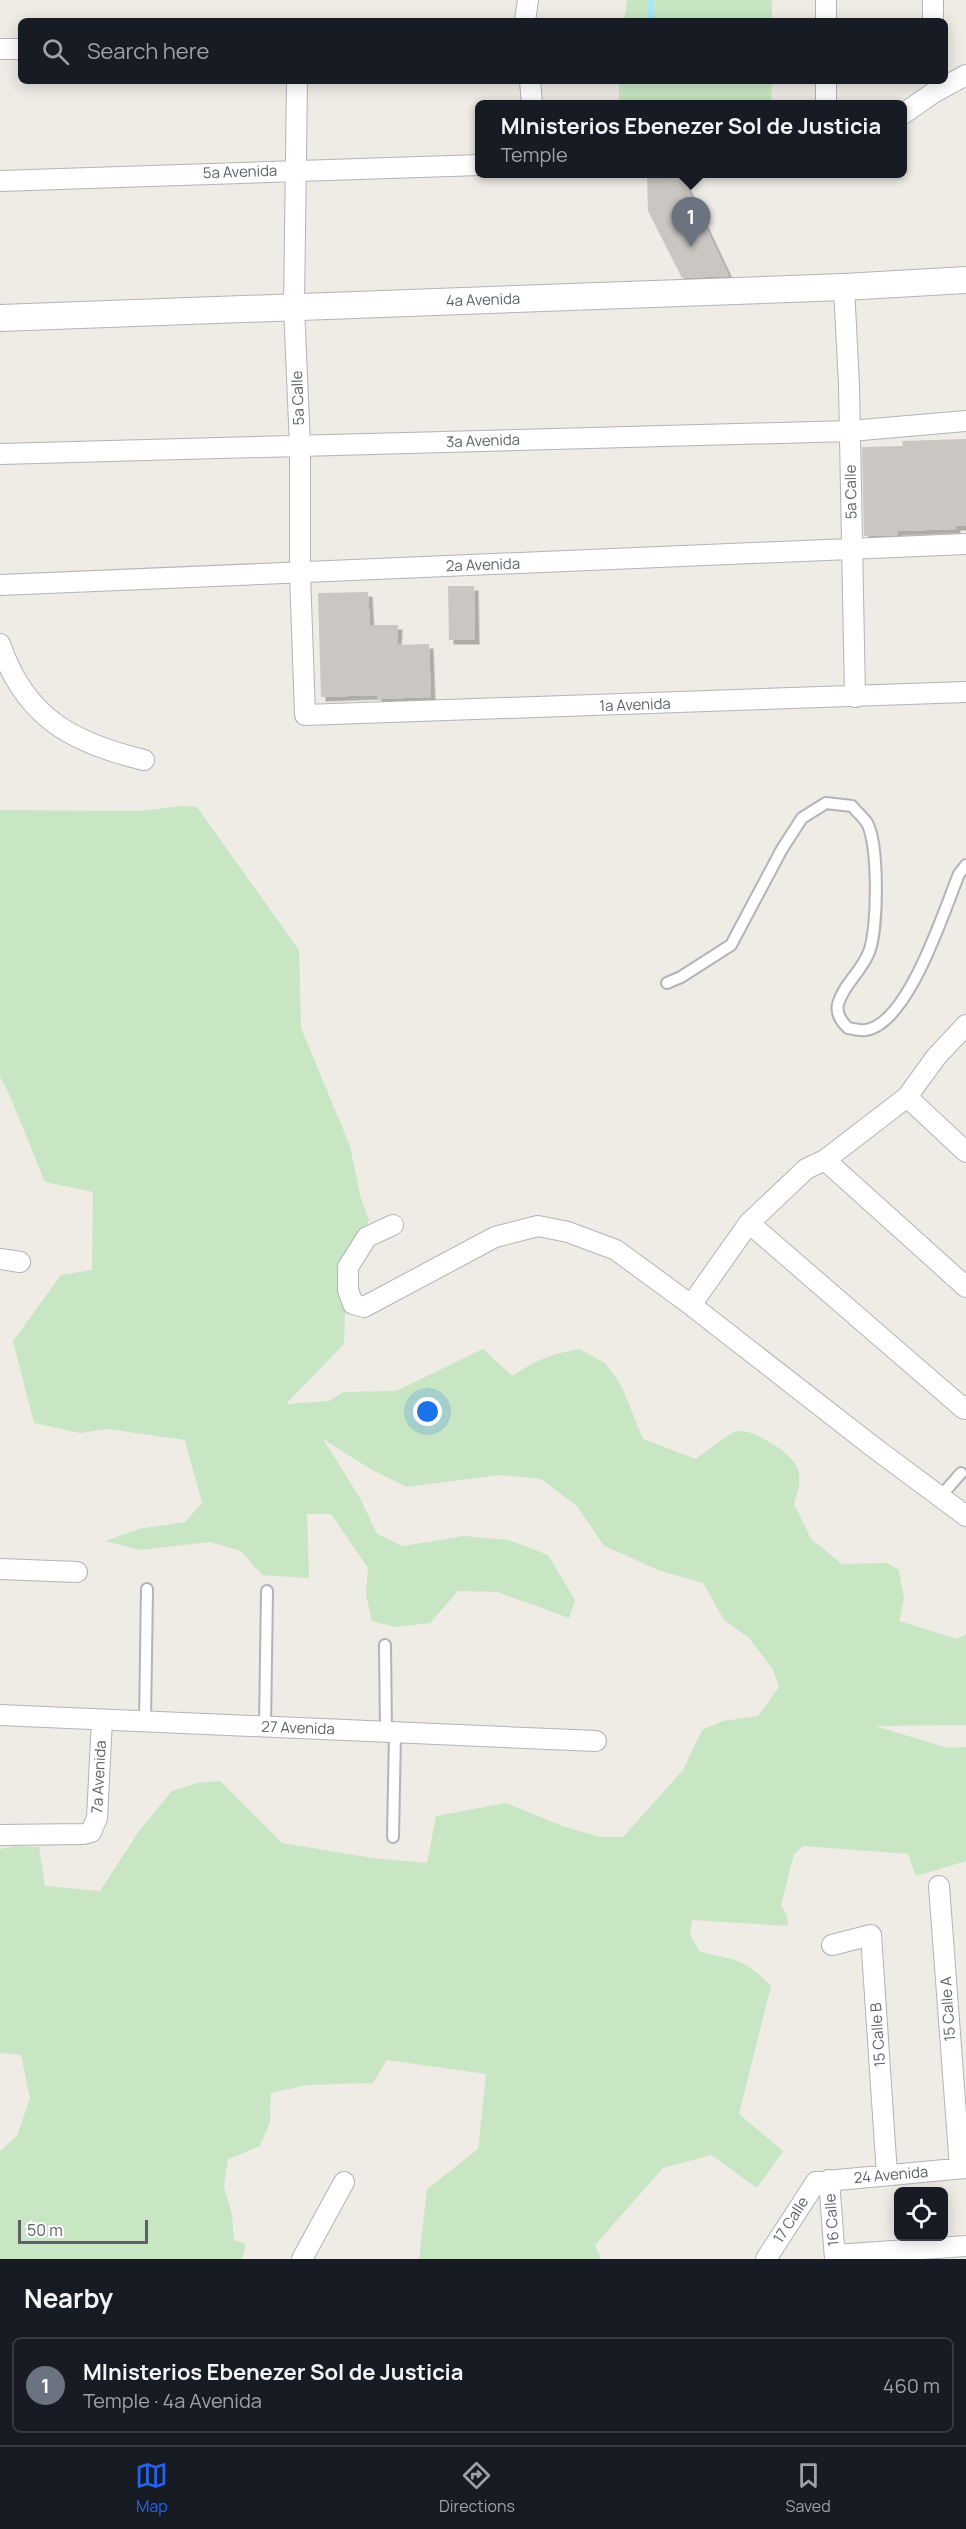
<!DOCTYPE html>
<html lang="en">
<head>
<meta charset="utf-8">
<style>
	body { margin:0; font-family:Manrope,sans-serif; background:#20242c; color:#f1f3f6 }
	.controls { position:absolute; right:18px; bottom:18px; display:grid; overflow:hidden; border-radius:9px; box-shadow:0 3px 15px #0003 }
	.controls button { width:54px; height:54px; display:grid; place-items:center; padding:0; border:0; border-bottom:2px solid #363941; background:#171b24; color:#f1f3f6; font:30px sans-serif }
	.scale { position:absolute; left:18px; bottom:15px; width:130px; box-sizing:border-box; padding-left:6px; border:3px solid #5d6266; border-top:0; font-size:16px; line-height:21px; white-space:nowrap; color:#5d6266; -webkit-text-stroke:4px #fff; paint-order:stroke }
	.you { position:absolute; left:428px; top:1412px; width:21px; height:21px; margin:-15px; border:4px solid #fff; border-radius:50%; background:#1a73e8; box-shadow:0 0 0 9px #1a73e833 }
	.badge { display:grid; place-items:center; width:39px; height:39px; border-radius:50%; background:#2563eb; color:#fff; font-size:20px; font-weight:700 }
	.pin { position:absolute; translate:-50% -50px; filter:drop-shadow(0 2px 3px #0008) }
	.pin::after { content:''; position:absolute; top:32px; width:21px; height:18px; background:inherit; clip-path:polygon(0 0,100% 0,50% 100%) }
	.popup { position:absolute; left:475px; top:100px; width:432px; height:78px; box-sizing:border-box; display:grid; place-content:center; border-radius:9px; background:#171b24; filter:drop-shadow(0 2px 4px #0005); font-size:20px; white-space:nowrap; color:#9ea1a6 }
	.popup b { font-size:22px; color:#f1f3f6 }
	.popup::after { content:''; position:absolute; left:50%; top:100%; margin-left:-12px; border:12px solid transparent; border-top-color:#171b24 }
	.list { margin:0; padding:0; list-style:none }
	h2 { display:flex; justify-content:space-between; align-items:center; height:78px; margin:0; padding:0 24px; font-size:26px }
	h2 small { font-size:20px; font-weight:400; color:#9ea1a6 }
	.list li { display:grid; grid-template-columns:39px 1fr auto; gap:18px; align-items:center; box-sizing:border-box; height:96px; margin:0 12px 12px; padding:0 12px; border:2px solid #363941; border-radius:9px }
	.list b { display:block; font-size:22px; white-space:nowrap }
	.list p { margin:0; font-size:20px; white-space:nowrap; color:#9ea1a6 }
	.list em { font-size:20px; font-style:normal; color:#9ea1a6 }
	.icon { flex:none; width:33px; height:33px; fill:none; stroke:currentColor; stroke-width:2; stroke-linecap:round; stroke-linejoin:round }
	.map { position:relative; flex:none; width:966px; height:2259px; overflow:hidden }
	.search { position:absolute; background:#171b24; box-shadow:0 3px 15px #0003; left:18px; right:18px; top:18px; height:66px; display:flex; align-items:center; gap:15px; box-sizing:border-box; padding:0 21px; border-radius:9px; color:#9ea1a6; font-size:22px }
	.sheet { height:186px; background:#171b24 }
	nav { display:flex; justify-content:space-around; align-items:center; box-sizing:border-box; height:84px; border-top:2px solid #363941; background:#171b24; font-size:16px; color:#9ea1a6 }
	nav a { display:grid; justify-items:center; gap:3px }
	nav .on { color:#2563eb }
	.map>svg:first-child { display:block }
	.green { fill:#c8e6c3 }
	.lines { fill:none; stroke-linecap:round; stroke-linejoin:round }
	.stream { stroke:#a7e5fd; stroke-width:5 }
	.building { fill:#cac6c2; filter:url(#shadow) }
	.service-casing { stroke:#b1b4b8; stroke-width:14 }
	.minor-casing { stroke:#b1b4b8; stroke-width:22 }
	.tertiary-casing { stroke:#b1b4b8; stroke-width:28 }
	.service { stroke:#fff; stroke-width:10 }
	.minor { stroke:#fff; stroke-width:20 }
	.tertiary { stroke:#fff; stroke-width:26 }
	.labels { text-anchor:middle; stroke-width:6; stroke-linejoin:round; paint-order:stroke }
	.street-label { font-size:15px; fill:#5d6266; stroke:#fff }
</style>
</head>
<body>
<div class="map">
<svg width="966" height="2259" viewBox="0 0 966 2259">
	<defs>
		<filter id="shadow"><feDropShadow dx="4.5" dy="4.5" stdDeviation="0" flood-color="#0004"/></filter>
	</defs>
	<rect width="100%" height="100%" fill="#efebe5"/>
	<!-- green -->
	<path class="green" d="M627 0H772V21H624Z
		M619 81H772L771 104H619Z
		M182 806 197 807 299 950 301 1028 350 1146 360 1195 369 1220 355 1247 339 1264 341 1295 345 1312 344 1344 286 1404 329 1401 344 1392 396 1391 483 1349 512 1376 535 1362 556 1354 579 1349 605 1363 621 1385 643 1439 696 1459C706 1452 727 1433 739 1431 754 1429 791 1453 797 1467 802 1480 798 1491 794 1504L811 1539 842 1564 887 1563 899 1570 904 1599 899 1621 957 1639 966 1634V1725L875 1726 948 1748 966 1747V1861L916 1876 908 1854 804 1846 794 1854 781 1905 787 1915 788 1926 692 1920 690 1935 700 1952C735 1959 746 1960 771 1986L739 2114 783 2151 757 2188 711 2155 663 2168 595 2245 601 2259H419L427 2189 478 2149 486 2074 387 2060 373 2083 307 2085 271 2093 270 2122 260 2146 228 2159 224 2187 232 2215 234 2240 246 2244 242 2259H0V2151L17 2136 30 2098 21 2055 0 2053V1849L15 1846 39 1847 45 1886 100 1891 139 1831 172 1791 198 1783 220 1781 282 1843 372 1858 427 1863 436 1816 506 1803 562 1826 600 1837H623L683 1770 702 1730 723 1721 758 1716 779 1687 772 1668 749 1638 724 1620 703 1583 661 1571 604 1546 577 1506 541 1479 499 1475 407 1487 372 1470 323 1439 360 1498 377 1534 403 1546 464 1536 509 1540 548 1555 575 1600 569 1618 498 1592 458 1591 430 1623 395 1627 372 1621 366 1595 368 1568 331 1514H307L309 1578 262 1575 241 1551 210 1542 139 1550 105 1541 139 1529 185 1522 202 1503 185 1440 108 1429 80 1433 34 1423 13 1341 61 1275 92 1270 93 1192 45 1182 9 1094 0 1077V810L141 811Z"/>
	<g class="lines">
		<!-- stream -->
		<path class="stream" d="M650 21 651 0"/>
	</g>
	<!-- building -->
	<path class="building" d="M647 174H681L729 276 682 278 648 211Z
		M966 439V526H956V529L898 531V535L864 536 862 447 903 446 902 441Z
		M448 586H474L475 640H449Z
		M368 592 370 625H398L397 645 429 644 431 697 377 699V695L321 697 318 593Z"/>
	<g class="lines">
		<!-- service casing -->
		<g class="service-casing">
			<path id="service" d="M667 983 681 977 731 945 782 849 802 818 826 803 852 806C856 811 863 817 867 823 879 844 878 930 869 952 862 971 843 985 838 1004 836 1014 841 1021 848 1028 853 1029 861 1031 866 1030 909 1023 944 910 959 874L966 865
				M940 1497 961 1473
				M385 1645 386 1732
				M145 1722 147 1589
				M265 1727 267 1591
				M393 1837 395 1733"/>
		</g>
		<!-- minor casing -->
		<g class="minor-casing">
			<path id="minor" d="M826 0V21
				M933 0V21
				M525 21 528 0
				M0 49H21
				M297 81 294 307 300 446V573L305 715 966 692
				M530 81 532 104
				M826 81V104
				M903 114 933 93 966 75
				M0 181 480 165
				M844 287 849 385 855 697
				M0 454 850 431 966 421
				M0 585 966 544
				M0 644C25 718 73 743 144 760
				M907 1097 966 1152
				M825 1160 966 1287
				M749 1223 964 1409 966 1406
				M393 1225 367 1237 348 1267V1290L353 1304 364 1307 495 1237 538 1226 568 1232 616 1250 691 1305 749 1223 806 1169 825 1160 907 1097 936 1057 966 1025
				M0 1259 20 1262
				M691 1305 872 1446 966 1516
				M0 1569 77 1572
				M0 1715 596 1741
				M0 1835 84 1834 91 1832 97 1818 102 1720
				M939 1886 960 2168
				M832 1945 871 1935 887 2175
				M829 2180 835 2259
				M835 2255 966 2246
				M302 2259 344 2182
				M766 2259 816 2182 966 2168"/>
		</g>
		<!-- tertiary casing -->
		<g class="tertiary-casing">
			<path id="tertiary" d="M0 318 844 287 966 280"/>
		</g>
		<!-- service -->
		<use href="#service" class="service"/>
		<!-- minor -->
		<use href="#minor" class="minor"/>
		<!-- tertiary -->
		<use href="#tertiary" class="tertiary"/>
	</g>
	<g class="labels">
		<!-- street labels -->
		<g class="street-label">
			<text transform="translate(240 172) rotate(-2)" y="5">5a Avenida</text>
			<text transform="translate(483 300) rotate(-2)" y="5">4a Avenida</text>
			<text transform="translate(298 398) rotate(-92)" y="5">5a Calle</text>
			<text transform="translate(483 441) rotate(-2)" y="5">3a Avenida</text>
			<text transform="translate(851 492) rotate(-91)" y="5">5a Calle</text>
			<text transform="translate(483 565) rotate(-2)" y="5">2a Avenida</text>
			<text transform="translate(635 705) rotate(-2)" y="5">1a Avenida</text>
			<text transform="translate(298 1728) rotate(2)" y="5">27 Avenida</text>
			<text transform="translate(99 1777) rotate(-87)" y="5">7a Avenida</text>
			<text transform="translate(948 2009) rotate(-94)" y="5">15 Calle A</text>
			<text transform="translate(878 2035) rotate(-94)" y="5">15 Calle B</text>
			<text transform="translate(891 2175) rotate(-5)" y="5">24 Avenida</text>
			<text transform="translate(791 2220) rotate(-57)" y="5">17 Calle</text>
			<text transform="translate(832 2220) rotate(-94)" y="5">16 Calle</text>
		</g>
	</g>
</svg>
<div class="controls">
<button><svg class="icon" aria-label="locate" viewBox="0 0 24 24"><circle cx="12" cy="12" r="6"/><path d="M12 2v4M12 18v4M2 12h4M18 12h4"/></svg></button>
</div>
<div class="scale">50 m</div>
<div class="you"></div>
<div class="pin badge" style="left:691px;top:247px;background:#6b7280">1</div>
<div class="popup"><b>MInisterios Ebenezer Sol de Justicia</b>Temple</div>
<div class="search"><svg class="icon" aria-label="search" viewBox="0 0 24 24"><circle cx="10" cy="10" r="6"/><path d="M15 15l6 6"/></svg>Search here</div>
</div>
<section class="sheet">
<h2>Nearby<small></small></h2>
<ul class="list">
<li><span class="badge" style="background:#6b7280">1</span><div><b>MInisterios Ebenezer Sol de Justicia</b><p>Temple · 4a Avenida</p></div><em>460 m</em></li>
</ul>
</section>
<nav>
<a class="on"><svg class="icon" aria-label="map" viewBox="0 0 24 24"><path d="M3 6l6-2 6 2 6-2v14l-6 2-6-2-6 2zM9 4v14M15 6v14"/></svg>Map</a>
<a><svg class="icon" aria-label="directions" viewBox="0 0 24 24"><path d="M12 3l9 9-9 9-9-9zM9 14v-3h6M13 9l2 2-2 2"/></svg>Directions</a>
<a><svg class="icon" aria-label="saved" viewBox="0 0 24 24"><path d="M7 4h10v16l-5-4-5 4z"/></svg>Saved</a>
</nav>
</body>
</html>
